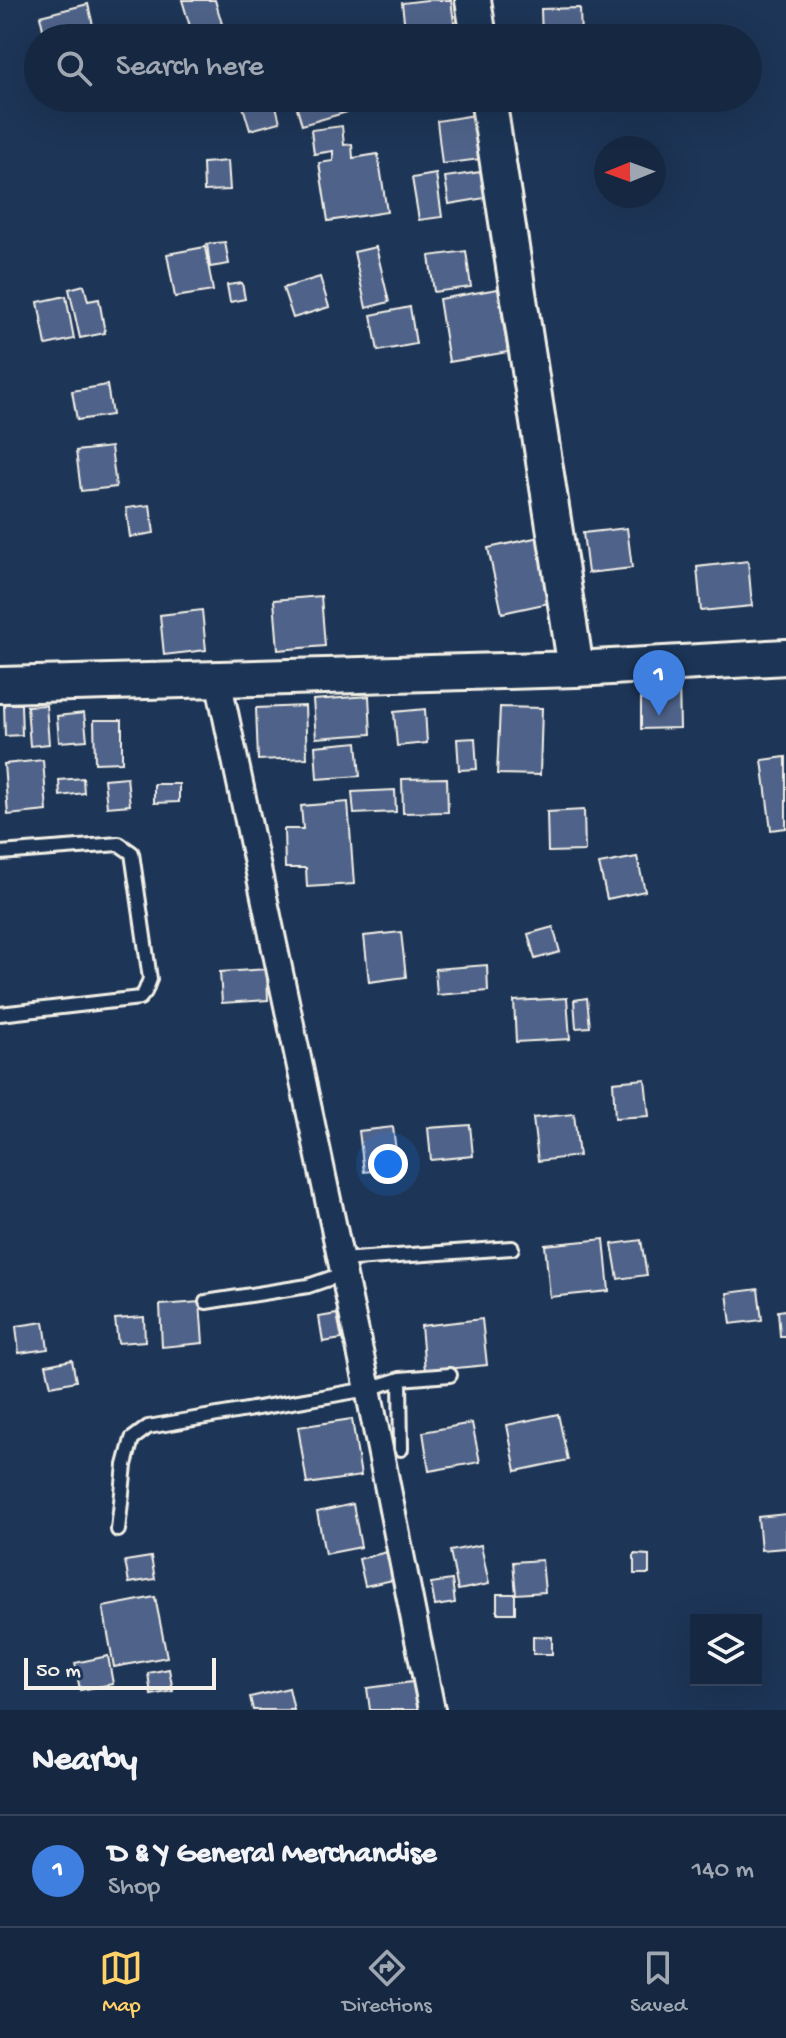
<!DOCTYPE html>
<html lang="en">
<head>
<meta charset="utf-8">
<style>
	body { margin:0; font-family:"Gochi Hand",sans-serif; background:#23344c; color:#f1f3f6 }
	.controls { position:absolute; right:24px; bottom:24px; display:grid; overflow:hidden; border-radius:0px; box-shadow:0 8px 32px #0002 }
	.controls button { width:72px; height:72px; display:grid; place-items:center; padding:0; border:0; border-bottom:2px solid #35445a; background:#162841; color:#f1f3f6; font:40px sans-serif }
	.compass { position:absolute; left:594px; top:136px; width:72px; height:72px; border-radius:50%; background:#162841; box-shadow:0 8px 32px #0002; rotate:269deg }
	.scale { position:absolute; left:24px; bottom:20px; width:192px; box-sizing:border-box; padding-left:8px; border:4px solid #f4f1e8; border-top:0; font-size:22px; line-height:28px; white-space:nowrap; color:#f4f1e8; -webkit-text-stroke:6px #1d3557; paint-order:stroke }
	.you { position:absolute; left:388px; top:1164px; width:28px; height:28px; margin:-20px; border:6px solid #fff; border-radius:50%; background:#1a73e8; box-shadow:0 0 0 12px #1a73e833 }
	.badge { display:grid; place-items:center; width:52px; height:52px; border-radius:50%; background:#ffd166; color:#fff; font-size:26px; font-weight:700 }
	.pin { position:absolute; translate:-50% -66px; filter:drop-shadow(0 2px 4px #0008) }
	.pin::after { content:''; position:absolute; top:42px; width:28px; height:24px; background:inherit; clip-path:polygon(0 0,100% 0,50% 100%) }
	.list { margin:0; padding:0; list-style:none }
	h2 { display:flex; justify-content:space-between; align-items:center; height:104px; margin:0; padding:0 32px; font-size:34px }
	h2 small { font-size:26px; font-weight:400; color:#9ea6b1 }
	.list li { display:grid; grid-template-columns:52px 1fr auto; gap:24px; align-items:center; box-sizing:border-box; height:112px; padding:0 32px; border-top:2px solid #35445a }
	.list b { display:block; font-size:30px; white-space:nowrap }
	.list p { margin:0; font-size:26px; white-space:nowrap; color:#9ea6b1 }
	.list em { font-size:26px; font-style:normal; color:#9ea6b1 }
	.icon { flex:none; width:44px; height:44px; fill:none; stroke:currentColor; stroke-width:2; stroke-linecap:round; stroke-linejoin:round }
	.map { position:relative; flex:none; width:786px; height:1710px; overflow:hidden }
	.search { position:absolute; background:#162841; box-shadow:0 8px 32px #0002; left:24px; right:24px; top:24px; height:88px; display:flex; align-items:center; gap:20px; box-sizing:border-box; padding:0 28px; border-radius:44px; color:#9ea6b1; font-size:30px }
	.sheet { height:216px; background:#162841 }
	nav { display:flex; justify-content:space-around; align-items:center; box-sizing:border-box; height:112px; border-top:2px solid #35445a; background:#162841; font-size:22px; color:#9ea6b1 }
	nav a { display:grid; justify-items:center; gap:4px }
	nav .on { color:#ffd166 }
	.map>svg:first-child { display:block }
	.building { fill:#50648a; stroke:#f4f1e8; stroke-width:2 }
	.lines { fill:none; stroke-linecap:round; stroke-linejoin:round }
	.lane-casing { stroke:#f4f1e8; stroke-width:18 }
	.street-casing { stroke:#f4f1e8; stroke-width:30 }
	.secondary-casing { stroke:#f4f1e8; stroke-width:40 }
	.lane { stroke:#1d3557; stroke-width:12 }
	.street { stroke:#1d3557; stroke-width:24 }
	.secondary { stroke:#1d3557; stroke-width:34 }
</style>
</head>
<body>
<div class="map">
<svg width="786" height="1710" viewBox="0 0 786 1710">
	<rect width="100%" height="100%" fill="#1d3557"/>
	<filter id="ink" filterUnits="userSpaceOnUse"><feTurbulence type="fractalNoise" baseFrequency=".0125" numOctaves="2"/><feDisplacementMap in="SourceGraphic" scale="16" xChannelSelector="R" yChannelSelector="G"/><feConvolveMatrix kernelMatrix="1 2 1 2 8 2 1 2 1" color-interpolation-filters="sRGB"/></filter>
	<g filter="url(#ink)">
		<!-- building -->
		<path class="building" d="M182 0H215L222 24 192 33Z
			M427 0H451L456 38H406L402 3Z
			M88 4 96 38H45L40 16Z
			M580 8 581 38H542L541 9Z
			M248 98H274L280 122 250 130 241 100Z
			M294 98H343L347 112 302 125Z
			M475 115 481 159 442 164 437 121Z
			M342 126 344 145 352 144 353 158 378 154 387 212 328 221 319 163 333 161V151L314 154 311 130Z
			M228 161 230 190 204 191 203 163Z
			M481 172 485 198 449 204 445 177Z
			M436 174 442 217 419 220 412 178Z
			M225 242 229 264 210 267 207 244Z
			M205 247 213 291 175 297 167 254Z
			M376 247 389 302 366 308 354 252Z
			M466 251 471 287 434 292 429 256Z
			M320 277 329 307 293 318 283 288Z
			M242 283 245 299 230 302 227 285Z
			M84 285 88 301 99 299 105 333 80 338 69 289Z
			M498 289 508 352 449 362 439 299Z
			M66 296 74 339 46 345 38 302Z
			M410 307 416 344 378 351 371 315Z
			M107 385 112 415 77 420 72 391Z
			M111 447 116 487 81 491 76 451Z
			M150 505 154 533 130 537 126 508Z
			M627 528 632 568 588 573 583 533Z
			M544 536 558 601 502 613 488 548Z
			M748 561 752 606 701 611 697 567Z
			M321 596 325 646 278 650 274 600Z
			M202 610 206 650 164 655 160 615Z
			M679 682 680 728 641 729V683Z
			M369 696 371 734 316 738 313 700Z
			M4 704H21L22 735 5 736Z
			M46 705 49 744 30 746 27 706Z
			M305 706 307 758 258 760 256 708Z
			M500 707 542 708 540 775 497 774Z
			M425 709 427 743 397 746 394 712Z
			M84 713 87 740 59 742 57 716Z
			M94 720H122V762L95 763Z
			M475 738 477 769 459 770 457 739Z
			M357 742 360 776 317 779 315 746Z
			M786 757V828L771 830 762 760Z
			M43 760 47 811 8 815 4 764Z
			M127 777 130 805 107 807 104 779Z
			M83 778 84 793 60 796 59 780Z
			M447 778 448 812 403 813 402 779Z
			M154 784H179V802L154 803Z
			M395 790 396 812 354 814 352 792Z
			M348 802 354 884 307 887 306 868H285L284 829H303L301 806Z
			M584 810 585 851 548 852 547 812Z
			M637 857 645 891 607 899 599 864Z
			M553 927 560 952 535 959 528 934Z
			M401 932 406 977 369 982 364 936Z
			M487 965 488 991 437 995 435 969Z
			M267 969 268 1000 222 1003 220 972Z
			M567 998 570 1039 516 1042 514 1001Z
			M587 998 590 1027 576 1028 574 1000Z
			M645 1079 649 1116 615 1118 613 1082Z
			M574 1114 579 1156 538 1161 533 1118Z
			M470 1125 473 1156 431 1160 428 1128Z
			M393 1127 398 1168 364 1172 359 1131Z
			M604 1239 609 1291 550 1297 545 1245Z
			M641 1240 647 1275 618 1279 612 1244Z
			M758 1289 762 1320 731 1324 727 1293Z
			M200 1302 203 1343 162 1347 160 1305Z
			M786 1310V1336H780L778 1311Z
			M337 1314 342 1339 323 1342 319 1317Z
			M144 1317 145 1341 118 1343 115 1319Z
			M482 1319 487 1365 425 1371 421 1326Z
			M44 1322 48 1349 19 1353 16 1326Z
			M72 1360 76 1381 51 1386 46 1365Z
			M558 1414 568 1460 516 1471 507 1425Z
			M352 1419 361 1476 307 1484 298 1427Z
			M472 1423 480 1462 429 1471 423 1432Z
			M353 1504 361 1547 325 1554 317 1512Z
			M786 1514V1548L761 1550 758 1517Z
			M481 1545 489 1584 458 1590 450 1551Z
			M387 1552 393 1580 365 1586 359 1559Z
			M634 1554 649 1555V1574H634Z
			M151 1557 155 1579 129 1583 125 1561Z
			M542 1560 545 1592 516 1594 513 1562Z
			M452 1580 455 1603 435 1606 431 1583Z
			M497 1594H515V1613H497Z
			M155 1597 167 1657 114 1667 103 1607Z
			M533 1636 552 1637V1654H533Z
			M108 1656 113 1684 80 1690 75 1663Z
			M169 1669 173 1691 151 1695 148 1673Z
			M420 1681 423 1710H370L367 1688Z
			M289 1688 294 1710H253L250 1697Z"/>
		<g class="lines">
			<!-- lane casing -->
			<g class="lane-casing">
				<path id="lane" d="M0 853 119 844 132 853 150 979 145 992 140 998 0 1014
					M340 1260 512 1248
					M206 1302 308 1286 343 1274
					M400 1379 401 1449
					M118 1530 125 1465 132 1439 148 1427 368 1389 400 1379 450 1375"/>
			</g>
			<!-- street casing -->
			<g class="street-casing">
				<path id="street" d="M218 679 368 1389 432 1710"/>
			</g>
			<!-- secondary casing -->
			<g class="secondary-casing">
				<path id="secondary" d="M473 0 479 38
					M488 98 576 669
					M0 685 576 669 786 657"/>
			</g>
			<!-- lane -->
			<use href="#lane" class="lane"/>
			<!-- street -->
			<use href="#street" class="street"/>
			<!-- secondary -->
			<use href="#secondary" class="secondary"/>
		</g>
	</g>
</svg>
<div class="controls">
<button><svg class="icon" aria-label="layers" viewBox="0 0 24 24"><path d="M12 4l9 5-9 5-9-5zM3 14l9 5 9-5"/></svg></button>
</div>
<svg class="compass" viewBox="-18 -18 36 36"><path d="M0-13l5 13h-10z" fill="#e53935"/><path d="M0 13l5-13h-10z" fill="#9ea6b1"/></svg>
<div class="scale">50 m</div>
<div class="you"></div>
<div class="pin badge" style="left:659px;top:716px;background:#3f7fe0">1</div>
<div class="search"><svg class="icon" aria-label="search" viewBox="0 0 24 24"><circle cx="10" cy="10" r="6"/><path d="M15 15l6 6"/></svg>Search here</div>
</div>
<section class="sheet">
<h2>Nearby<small></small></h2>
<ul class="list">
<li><span class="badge" style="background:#3f7fe0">1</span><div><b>D &amp; Y General Merchandise</b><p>Shop</p></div><em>140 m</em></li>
</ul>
</section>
<nav>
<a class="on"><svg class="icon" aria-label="map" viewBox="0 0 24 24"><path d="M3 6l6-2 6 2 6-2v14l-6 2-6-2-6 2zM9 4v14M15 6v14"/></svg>Map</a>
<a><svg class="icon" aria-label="directions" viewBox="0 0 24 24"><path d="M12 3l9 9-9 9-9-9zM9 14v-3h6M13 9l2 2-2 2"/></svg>Directions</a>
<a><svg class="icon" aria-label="saved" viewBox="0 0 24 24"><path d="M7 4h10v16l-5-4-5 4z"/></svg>Saved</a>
</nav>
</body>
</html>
